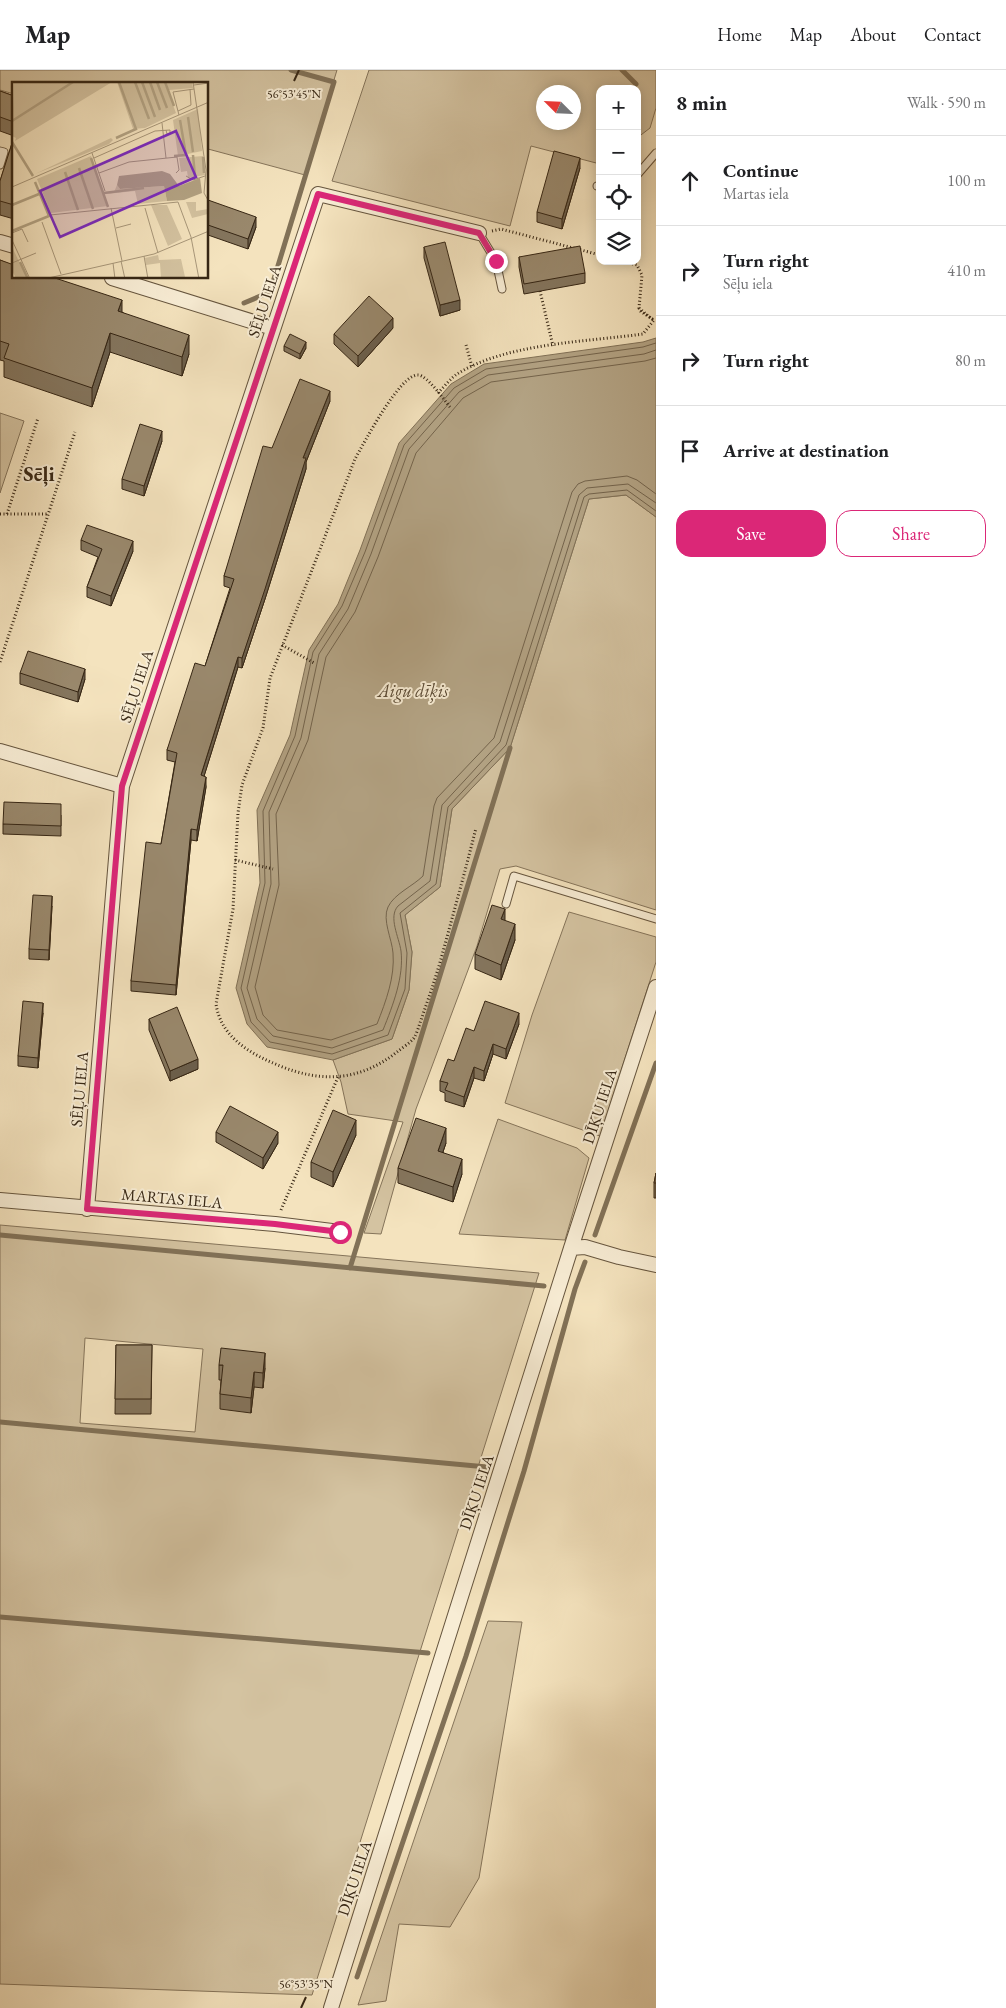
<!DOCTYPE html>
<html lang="en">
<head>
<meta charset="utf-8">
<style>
	body { margin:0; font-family:"EB Garamond",serif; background:#f2f2f2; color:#202124 }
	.controls { position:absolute; right:15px; top:15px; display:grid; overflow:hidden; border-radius:10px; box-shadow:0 2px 12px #0003 }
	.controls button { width:45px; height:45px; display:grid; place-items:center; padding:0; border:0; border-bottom:1px solid #e0e0e0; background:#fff; color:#202124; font:25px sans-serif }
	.compass { position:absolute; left:536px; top:15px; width:45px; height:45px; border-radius:50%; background:#fff; box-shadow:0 2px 12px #0003; rotate:294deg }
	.stop { position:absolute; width:15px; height:15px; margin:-11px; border:4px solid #db2777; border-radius:50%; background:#fff }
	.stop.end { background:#db2777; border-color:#fff; box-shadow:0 1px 5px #0008 }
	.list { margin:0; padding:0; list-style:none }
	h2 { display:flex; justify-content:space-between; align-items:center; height:65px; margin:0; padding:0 20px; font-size:21px }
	h2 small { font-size:16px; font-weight:400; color:#757577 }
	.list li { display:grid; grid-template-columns:32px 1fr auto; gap:15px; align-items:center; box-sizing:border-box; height:90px; padding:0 20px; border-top:1px solid #e0e0e0 }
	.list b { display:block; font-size:19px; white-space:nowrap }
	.list p { margin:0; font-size:16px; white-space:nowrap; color:#757577 }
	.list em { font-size:16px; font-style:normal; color:#757577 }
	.actions { display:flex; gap:10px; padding:15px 20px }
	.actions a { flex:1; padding:11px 0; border:1px solid #db2777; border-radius:15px; text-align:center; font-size:18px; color:#db2777 }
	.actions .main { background:#db2777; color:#fff }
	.icon { flex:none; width:28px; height:28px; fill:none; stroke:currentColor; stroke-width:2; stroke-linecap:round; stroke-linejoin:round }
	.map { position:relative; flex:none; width:656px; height:1938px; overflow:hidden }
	header { display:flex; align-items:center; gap:30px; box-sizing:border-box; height:70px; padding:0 25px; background:#fff; border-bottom:1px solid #e0e0e0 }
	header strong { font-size:24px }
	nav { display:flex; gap:28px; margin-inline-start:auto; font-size:18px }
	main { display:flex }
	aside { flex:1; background:#fff }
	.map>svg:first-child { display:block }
	.green { fill:#d4c3a1; stroke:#85745a; fill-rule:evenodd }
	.water { fill:#b3a384; stroke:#817157 }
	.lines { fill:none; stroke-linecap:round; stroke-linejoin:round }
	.shore { stroke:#74644c; stroke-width:1 }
	.stream { stroke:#817157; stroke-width:5 }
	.service-casing { stroke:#66553e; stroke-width:9 }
	.minor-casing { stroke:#66553e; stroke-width:16 }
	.path { stroke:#362614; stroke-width:3; stroke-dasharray:1 2.5; stroke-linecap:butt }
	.service { stroke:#f8edd5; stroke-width:7 }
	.minor { stroke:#f8edd5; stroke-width:14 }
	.wall { fill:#84755d; stroke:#362614 }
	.shaded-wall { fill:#6b5f4c; stroke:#362614 }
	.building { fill:#99886c; stroke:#362614 }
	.route { stroke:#db2777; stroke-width:6 }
	.ticks { fill:none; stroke:#362614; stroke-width:2 }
	.labels { text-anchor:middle; stroke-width:4; stroke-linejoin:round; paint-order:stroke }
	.street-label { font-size:16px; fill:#362614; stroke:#f8edd5 }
	.water-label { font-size:18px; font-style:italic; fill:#5c4c36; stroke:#f8edd5 }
	.district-label { font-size:21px; font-weight:bold; fill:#362614; stroke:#f8edd5 }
	.inset-river { fill:none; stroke:#b3a384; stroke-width:2.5 }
	.inset-road { fill:none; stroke:#a8977a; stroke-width:1 }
	.view { fill:#7b2cbf; fill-opacity:0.15; stroke:#7b2cbf; stroke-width:2.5 }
	.inset-edge { fill:none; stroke:#362614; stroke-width:2.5 }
	.ticks-label { font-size:12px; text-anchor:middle; fill:#362614; stroke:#f8edd5; stroke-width:4; stroke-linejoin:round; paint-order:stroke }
</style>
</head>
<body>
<header>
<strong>Map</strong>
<nav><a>Home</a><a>Map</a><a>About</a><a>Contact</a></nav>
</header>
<main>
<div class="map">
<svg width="656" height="1938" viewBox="0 0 656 1938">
	<rect width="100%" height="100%" fill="#f4e3be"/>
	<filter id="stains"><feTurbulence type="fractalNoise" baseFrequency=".004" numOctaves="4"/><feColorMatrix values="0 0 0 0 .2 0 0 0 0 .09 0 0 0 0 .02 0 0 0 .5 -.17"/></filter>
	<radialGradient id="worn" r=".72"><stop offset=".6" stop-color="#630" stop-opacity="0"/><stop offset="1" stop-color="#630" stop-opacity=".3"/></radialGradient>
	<!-- green -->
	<path class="green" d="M0 0H337L305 105 208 79V14H14V24L0 20Z
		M369 0H656V38L650 58 637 68V19H600V94L531 76 510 156 332 111ZM544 22H574V52H544Z
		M0 343 24 351 0 423Z
		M626 425 656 447V840L516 796 500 799 477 876 416 1039 381 1164 364 1163 403 1052 348 1044 341 1012 333 990 392 969 409 920 412 882 405 845 440 817 452 739 510 678 589 429Z
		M569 842 656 867V892L600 1066 505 1033 532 945Z
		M498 1049 577 1078 589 1088 565 1170 459 1164Z
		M0 1155 539 1203 312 1925 0 1914ZM85 1268 203 1279 195 1362 80 1353Z
		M488 1551 522 1552 479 1808 450 1857 399 1854 386 1931 358 1935Z"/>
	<!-- water -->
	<path class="water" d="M656 268V447L626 425 589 429 510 678 452 739 440 817 405 845 412 882 409 920 392 969 333 990 267 977 247 954 236 918 260 813 257 740 290 665 309 580 338 534 360 480 399 373 451 314 484 294 643 272Z"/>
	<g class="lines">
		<!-- shore -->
		<path class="shore" d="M656 273 643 277 486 299 454 318 404 375 365 482 342 536 313 582 295 666 263 741 265 813 241 918 251 952 270 972 332 984 388 965 405 919 407 883 400 843 436 814 448 737 506 675 584 427 589 424 627 420 656 441
			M656 280 644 284 488 305 459 322 409 379 371 484 348 539 319 584 301 668 269 742 271 814 247 918 257 949 273 966 332 978 383 960C393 935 404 907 401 881 399 867 388 847 398 836L430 811 442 735 500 672 579 425 587 418 628 414 656 433
			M656 288 645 291 491 312 463 328 416 383 378 487 355 542 326 587 308 670 276 744 279 815 255 917 263 945 277 960 331 970 377 954C386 931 395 907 393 883 392 869 382 850 388 837 394 824 413 816 423 806L434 736 437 728 494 668 572 422 578 414 585 411 627 406 637 410 656 424"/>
		<!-- stream -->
		<path class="stream" d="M622 0 636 14
			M244 233 270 222 334 12 291 0
			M0 1165 544 1216
			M595 1165 656 993
			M350 1198 510 678
			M0 1352 487 1397
			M0 1547 428 1583
			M357 1907 466 1586 524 1401 575 1219 585 1192"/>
		<!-- service casing -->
		<g class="service-casing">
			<path id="service" d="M0 81 4 82 0 95
				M637 105 656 83
				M597 116H600
				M479 163 496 191 502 219
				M506 834 514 806 656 849"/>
		</g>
		<!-- minor casing -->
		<g class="minor-casing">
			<path id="minor" d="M0 172 14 176
				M112 208 273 258
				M0 681 122 716
				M0 1130 275 1154 340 1162
				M87 1139 122 716 318 124 479 163
				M571 1178 585 1177 619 1187 656 1195
				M331 1938 571 1178 656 917"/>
		</g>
		<!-- path -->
		<path class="path" d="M492 161 501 159 600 185
			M540 221 553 276
			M639 238 653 250
			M466 275 472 297
			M438 323C444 317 450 309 457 304 507 273 585 272 643 264L654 250 640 241 639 238 642 205 637 195 621 191
			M450 337C444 330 427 305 418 305 400 304 364 373 355 389L270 608 263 658 242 715 238 743 233 839 216 934C221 968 251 984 280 996 322 1013 360 1011 397 982 402 978 410 973 414 968 417 963 419 956 421 950 428 930 435 910 441 889 453 845 465 802 476 758
			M0 444H48
			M7 444 38 348
			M282 575 314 593
			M0 592 75 362
			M235 790 273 799
			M281 1140 338 1007"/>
		<!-- service -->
		<use href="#service" class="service"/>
		<!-- minor -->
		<use href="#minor" class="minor"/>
	</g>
	<!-- wall -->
	<path class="wall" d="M0 21 14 26V66L0 61Z
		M14 67V149L0 145V111Z
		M580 98 562 159 537 152V142Z
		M208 130 256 157 248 179 208 165Z
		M424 177 460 240 440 246 424 188Z
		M519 187 585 203V213L524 224 519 197Z
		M0 190 122 242 189 284 182 306 110 282 92 337 4 307V291L0 290Z
		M393 258 358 297 334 274V264Z
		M284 276 306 278 300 289 284 281Z
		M330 331 306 392V399L265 529 242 598 238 597 204 706 206 717 197 771 191 770 176 925 131 921V911L161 774 175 692 167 690V680L205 596 230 518 224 516V506L272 378Z
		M162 371 144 426 122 419V409Z
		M81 470 133 481 111 536 87 527V517L98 487 81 480Z
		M20 603 85 609 78 632 20 614Z
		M61 745V766L3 764V754Z
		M52 836 49 890 29 889V879Z
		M505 851 515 870 501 910 475 899V884Z
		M43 943 38 998 18 996V986Z
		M149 949 198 999 170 1011 149 960Z
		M519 954 506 989 493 984 484 1011 474 1008 464 1037 445 1031V1023L440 1021V1011L474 961Z
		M216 1062 278 1073 263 1099 216 1072Z
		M356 1065 333 1117 311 1107V1092Z
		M446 1073 443 1082 462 1104 453 1132 398 1113V1098Z
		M656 1103V1128H654V1113Z
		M116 1275H152L151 1344H115Z
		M219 1295 265 1298 263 1318 254 1317 251 1343 220 1339V1324L221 1310H219Z"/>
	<!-- shaded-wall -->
	<path class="shaded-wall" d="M580 88V98L562 159V149Z
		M256 147V157L248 179V169Z
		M122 230V249L118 241Z
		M460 230V240L440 246V235Z
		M393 248V258L358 297V286Z
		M110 263V282L92 337V318Z
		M189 265V284L182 306V287Z
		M306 272V278L300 289V284Z
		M330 321V331L306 392V399L265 529 242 598V588L303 388Z
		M162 361V371L144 426V416Z
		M133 471V481L111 536V526Z
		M238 587V597L201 716V705Z
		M85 599V609L78 632V622Z
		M206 707V717L197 771V760Z
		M191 759V770L176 925V915Z
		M52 826V836L49 890V880Z
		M505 839V854L501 849Z
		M515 854V870L501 910V895Z
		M43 933V943L38 998V988Z
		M519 943V954L506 989V979Z
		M493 974V984L484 1011V1001Z
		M198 989V999L170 1011V1001Z
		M474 997V1008L464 1037V1027Z
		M356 1050V1065L333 1117V1102Z
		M446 1058V1073L438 1096V1081Z
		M278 1062V1073L263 1099V1088Z
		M462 1089V1104L453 1132V1117Z
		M265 1283V1298L263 1318V1303Z
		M254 1302V1317L251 1343V1328Z"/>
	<!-- building -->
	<path class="building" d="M0 21 14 26V52L0 47Z
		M14 67V135L0 131V111Z
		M554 81 580 88 562 149 537 142Z
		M208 130 256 147 248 169 208 155Z
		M445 172 460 230 440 235 424 177Z
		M580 176 585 203 524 214 519 187Z
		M0 190 14 195V208H55L122 230 118 241 189 265 182 287 110 263 92 318 4 288 9 274 0 271Z
		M369 226 393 248 358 286 334 264Z
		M290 264 306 272 300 284 284 276Z
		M300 309 330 321 303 388H306L265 519 242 588 238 587 201 705 206 707 197 760 191 759 176 915 131 911 146 772 161 774 177 683 167 680 195 593 205 596 234 509 224 506 263 376 272 378Z
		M140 354 162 361 144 416 122 409Z
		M87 455 133 471 111 526 87 517 102 479 81 470Z
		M28 581 85 599 78 622 20 603Z
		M4 732 61 734V756L3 754Z
		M33 825 52 826 49 880 29 879Z
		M492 835 505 839 501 849 515 854 501 895 475 884Z
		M23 931 43 933 38 988 18 986Z
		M485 931 519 943 506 979 493 974 484 1001 474 997 464 1027 445 1020 448 1013 440 1011 448 989 454 991 466 958 474 961Z
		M177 937 198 989 170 1001 149 949Z
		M230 1036 278 1062 263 1088 216 1062Z
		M333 1040 356 1050 333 1102 311 1092Z
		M416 1048 446 1058 438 1081 462 1089 453 1117 398 1098Z
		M656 1103V1113H654Z
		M116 1275H152L151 1329H115Z
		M221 1278 265 1283 263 1303 254 1302 251 1328 220 1324 223 1295H219Z"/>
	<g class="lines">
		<!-- route -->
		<path class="route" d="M340 1162 275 1154 87 1139 122 716 318 124 479 163 496 191"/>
	</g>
	<!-- ticks -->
	<path class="ticks" d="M294 11 299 0M301 1938 306 1927"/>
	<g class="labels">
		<!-- street labels -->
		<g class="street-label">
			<text transform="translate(264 231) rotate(-72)" y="6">SĒĻU IELA</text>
			<text transform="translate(136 616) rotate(-72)" y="6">SĒĻU IELA</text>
			<text transform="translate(79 1019) rotate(-85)" y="6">SĒĻU IELA</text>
			<text transform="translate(599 1036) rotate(-72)" y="6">DĪĶU IELA</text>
			<text transform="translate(172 1128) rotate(5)" y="6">MARTAS IELA</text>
			<text transform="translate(476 1422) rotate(-72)" y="6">DĪĶU IELA</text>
			<text transform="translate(354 1808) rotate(-72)" y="6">DĪĶU IELA</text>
		</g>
		<!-- water labels -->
		<g class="water-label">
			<text x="413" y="627">Aigu dīķis</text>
		</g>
		<!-- district labels -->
		<g class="district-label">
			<text x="39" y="411">Sēļi</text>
		</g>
	</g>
	<!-- overview -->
	<g transform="translate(12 12)">
		<rect width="196" height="196" fill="#f4e3be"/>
		<path d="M2 0H100L3 59 4 56 0 54ZM105 0H152L164 31 133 46 121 47ZM154 0H180L181 6 157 8ZM186 27 190 69 166 74 161 38ZM99 56 101 58 97 62 23 92ZM79 74 96 124 39 131 25 97ZM191 74 193 93 176 96 175 89 169 90 167 76ZM105 103 108 107 152 104 155 119 126 122 123 109 94 112 102 110ZM174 120H184V129L196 127V132L180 136ZM139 123H155L170 157 156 164ZM0 165 15 196H4L0 189ZM146 173 147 178 169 177 173 195 149 196 148 181 134 183 133 176Z" fill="#d4c3a1"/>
		<path d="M150 89 158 92 167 104 188 96 190 111 172 118 155 119 152 104 108 107 105 103 107 94Z" fill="#b3a384"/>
		<path class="inset-river" d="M123 0 137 37M130 0 143 35M138 0 148 28M145 0 155 26M153 0 162 24M176 35 181 70M0 39 61 0M104 56 124 47 107 0M0 60 21 94M181 73 183 94M162 74 174 73 168 38M191 75 192 91M79 76 96 125M67 86 81 127M53 90 66 128M92 111 132 106M0 123 27 112M0 149 37 134 23 100M8 180 16 197"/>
		<path class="inset-road" d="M181 0 194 88 192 111 197 120M182 3 197 1M166 29 179 23 178 7M167 33 161 10 182 7M150 41 154 76M80 71 93 109M82 76 143 49 158 48V52H155L154 48M87 91 117 80 165 75 167 88 164 91M174 94 181 98 193 94M0 105 197 20M99 126 110 179M133 126 146 171M38 133 166 120 179 155 187 197M30 140 49 192M104 146 119 142M0 151 10 147 16 160M0 158 18 197M132 174 136 197M109 179 113 197M0 181 24 171M101 181 103 197M32 197 142 172 197 149"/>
		<path class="view" d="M164 49 184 95 48 155 28 109Z"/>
		<rect width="196" height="196" class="inset-edge"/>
	</g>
	<g class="ticks-label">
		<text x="294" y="28">56°53'45"N</text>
		<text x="306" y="1918">56°53'35"N</text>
	</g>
	<rect width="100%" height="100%" filter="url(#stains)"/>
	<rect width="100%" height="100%" fill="url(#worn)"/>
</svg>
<div class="controls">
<button>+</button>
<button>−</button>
<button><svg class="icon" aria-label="locate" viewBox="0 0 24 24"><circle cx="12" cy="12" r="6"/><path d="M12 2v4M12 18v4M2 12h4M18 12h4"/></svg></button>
<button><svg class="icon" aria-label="layers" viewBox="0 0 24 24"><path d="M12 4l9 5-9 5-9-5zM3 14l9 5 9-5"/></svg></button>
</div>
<svg class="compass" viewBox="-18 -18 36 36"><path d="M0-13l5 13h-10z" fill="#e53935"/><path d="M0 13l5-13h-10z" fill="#757577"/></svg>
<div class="stop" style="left:340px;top:1162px"></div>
<div class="stop end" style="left:496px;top:191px"></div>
</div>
<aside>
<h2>8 min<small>Walk · 590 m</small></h2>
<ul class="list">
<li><svg class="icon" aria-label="ahead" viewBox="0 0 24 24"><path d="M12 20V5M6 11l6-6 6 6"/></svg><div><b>Continue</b><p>Martas iela</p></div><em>100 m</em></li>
<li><svg class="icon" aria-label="right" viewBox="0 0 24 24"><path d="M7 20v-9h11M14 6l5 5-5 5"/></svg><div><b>Turn right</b><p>Sēļu iela</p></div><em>410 m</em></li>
<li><svg class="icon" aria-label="right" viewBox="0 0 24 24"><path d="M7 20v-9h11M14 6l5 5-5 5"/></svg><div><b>Turn right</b></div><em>80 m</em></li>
<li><svg class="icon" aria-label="arrive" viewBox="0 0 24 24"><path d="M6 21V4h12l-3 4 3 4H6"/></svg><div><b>Arrive at destination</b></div></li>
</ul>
<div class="actions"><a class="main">Save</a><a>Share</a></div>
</aside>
</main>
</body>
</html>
